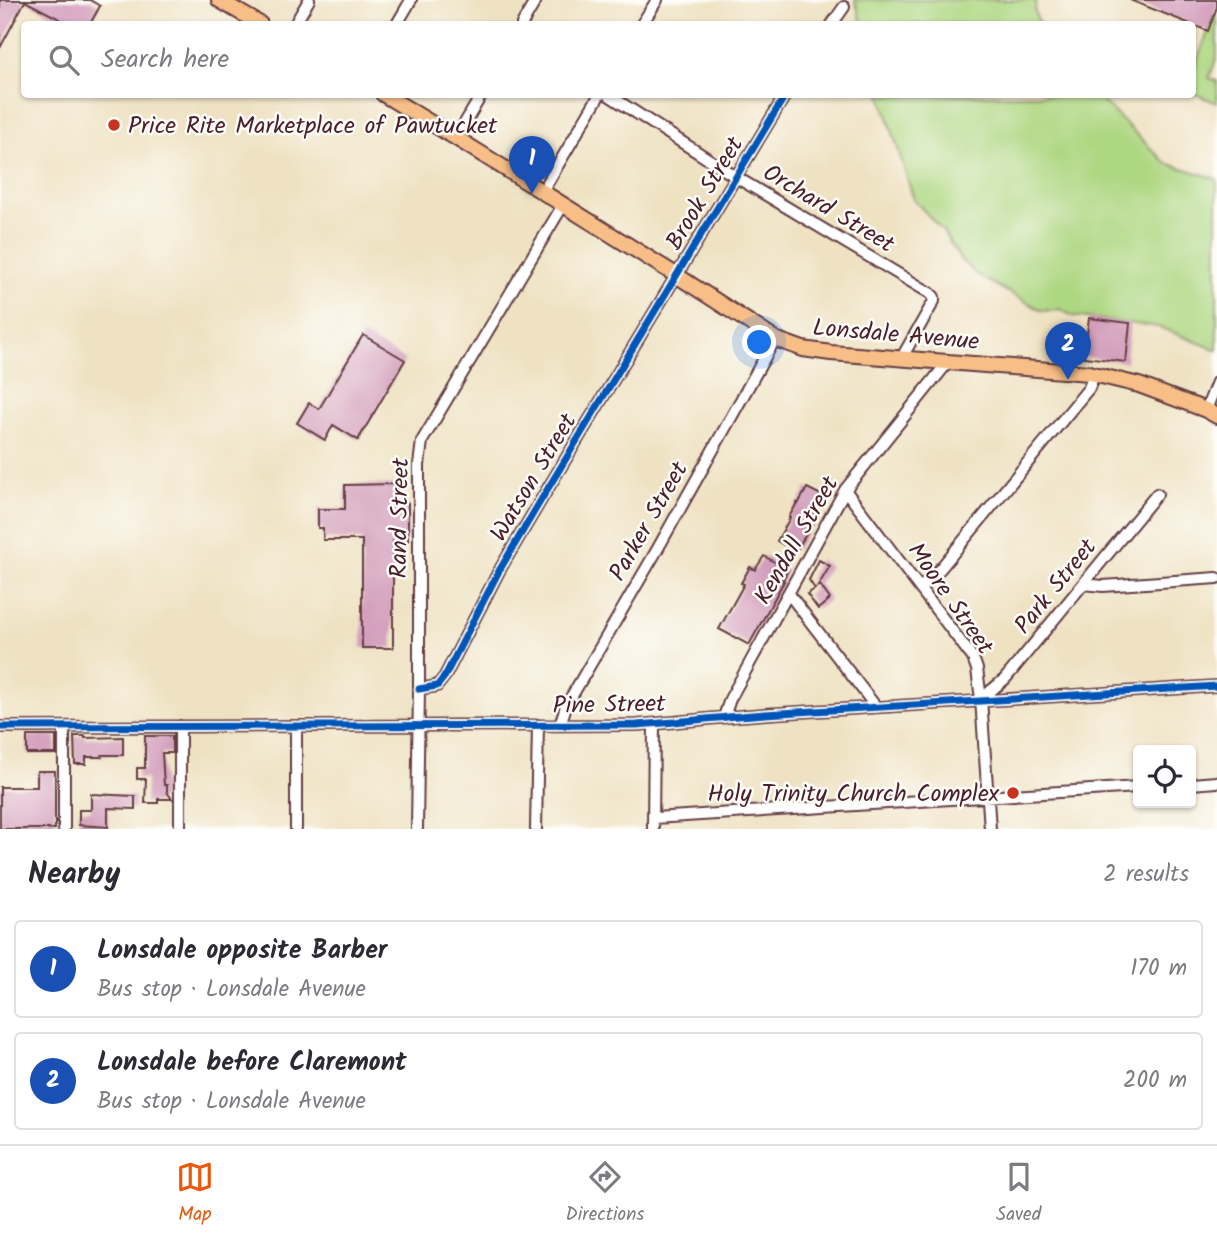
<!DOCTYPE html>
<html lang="en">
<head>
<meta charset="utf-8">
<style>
	body { margin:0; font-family:Kalam,sans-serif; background:#f7f7f7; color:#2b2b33 }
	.controls { position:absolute; right:21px; bottom:21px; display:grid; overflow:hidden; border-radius:7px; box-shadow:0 2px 5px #0004 }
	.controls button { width:63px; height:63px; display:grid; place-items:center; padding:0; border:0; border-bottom:2px solid #e1e1e2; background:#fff; color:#2b2b33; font:35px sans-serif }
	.you { position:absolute; left:760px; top:343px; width:24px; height:24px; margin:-18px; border:5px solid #fff; border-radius:50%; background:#1a73e8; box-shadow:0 0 0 10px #1a73e833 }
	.badge { display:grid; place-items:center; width:46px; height:46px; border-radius:50%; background:#ea580c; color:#fff; font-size:23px; font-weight:700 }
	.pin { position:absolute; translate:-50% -58px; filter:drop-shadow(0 2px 4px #0008) }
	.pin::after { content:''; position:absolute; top:37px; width:24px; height:21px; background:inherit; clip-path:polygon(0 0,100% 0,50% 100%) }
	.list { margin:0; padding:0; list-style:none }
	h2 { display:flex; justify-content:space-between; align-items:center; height:91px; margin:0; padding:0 28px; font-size:30px }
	h2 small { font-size:23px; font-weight:400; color:#7c7c81 }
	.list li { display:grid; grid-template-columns:46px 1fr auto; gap:21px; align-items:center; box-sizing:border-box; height:98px; margin:0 14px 14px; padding:0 14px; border:2px solid #e1e1e2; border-radius:7px }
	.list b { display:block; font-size:26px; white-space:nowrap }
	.list p { margin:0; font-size:23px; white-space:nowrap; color:#7c7c81 }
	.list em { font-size:23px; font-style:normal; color:#7c7c81 }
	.icon { flex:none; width:38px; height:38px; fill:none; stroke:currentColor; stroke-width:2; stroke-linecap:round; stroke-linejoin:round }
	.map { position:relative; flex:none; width:1217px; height:829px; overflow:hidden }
	.search { position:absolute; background:#fff; box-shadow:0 2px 5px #0004; left:21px; right:21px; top:21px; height:77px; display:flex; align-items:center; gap:18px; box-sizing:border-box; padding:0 24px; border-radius:7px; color:#7c7c81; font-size:26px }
	.sheet { height:315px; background:#fff }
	nav { display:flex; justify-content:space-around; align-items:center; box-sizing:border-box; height:98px; border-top:2px solid #e1e1e2; background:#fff; font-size:19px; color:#7c7c81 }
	nav a { display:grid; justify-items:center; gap:4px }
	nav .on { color:#ea580c }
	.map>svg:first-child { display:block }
	.green { fill:#aed782; stroke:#7c7b56; stroke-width:2 }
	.building { fill:#d39dbb }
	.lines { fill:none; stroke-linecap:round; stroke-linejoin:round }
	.minor-casing { stroke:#633c42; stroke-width:14 }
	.major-casing { stroke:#633c42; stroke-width:18 }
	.minor { stroke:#fff; stroke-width:10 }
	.major { stroke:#f7be88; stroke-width:14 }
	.cycleway-casing { stroke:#fdfcf7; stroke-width:11 }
	.cycleway { stroke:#0057b8; stroke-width:7 }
	.poi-dot { fill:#c8321e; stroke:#fdfcf7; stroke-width:2.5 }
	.labels { text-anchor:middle; stroke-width:5; stroke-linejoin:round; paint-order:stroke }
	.poi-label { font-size:24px; fill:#4a1f2b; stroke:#fdfcf7; text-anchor:start }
	.street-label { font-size:24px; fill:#4a1f2b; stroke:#fdfcf7 }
</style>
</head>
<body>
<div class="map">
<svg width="1217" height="829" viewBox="0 0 1217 829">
	<rect width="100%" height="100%" fill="#fdfcf7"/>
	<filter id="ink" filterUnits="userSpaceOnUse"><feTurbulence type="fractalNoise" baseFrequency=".0143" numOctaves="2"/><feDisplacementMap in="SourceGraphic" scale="14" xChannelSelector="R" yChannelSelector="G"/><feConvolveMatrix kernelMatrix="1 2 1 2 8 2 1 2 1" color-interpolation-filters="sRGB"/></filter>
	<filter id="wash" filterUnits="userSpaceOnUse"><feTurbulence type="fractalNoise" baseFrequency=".00686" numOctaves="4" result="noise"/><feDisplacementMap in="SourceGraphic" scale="28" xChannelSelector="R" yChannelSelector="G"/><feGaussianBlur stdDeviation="1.57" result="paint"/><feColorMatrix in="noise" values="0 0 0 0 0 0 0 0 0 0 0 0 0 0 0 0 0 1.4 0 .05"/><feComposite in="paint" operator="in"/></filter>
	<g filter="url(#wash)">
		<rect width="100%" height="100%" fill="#efe2c3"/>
		<!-- green -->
		<path class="green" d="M855 0H1036L1035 12 1039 24H862Z
			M1214 16 1217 17V57L1209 78 1217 81V103L1193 93 1192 74Z
			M881 95H1096L1166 163 1217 179V350L1159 327 1072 316 1060 309 1053 311 1041 310 977 275 961 260 942 230 914 200Z"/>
		<g id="blocks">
			<!-- building -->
			<path class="building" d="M0 0H90L100 6 90 24H69L25 1 0 48Z
				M1130 0H1217V7L1208 31Z
				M1089 318 1130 323 1126 362 1084 357Z
				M363 335 405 360 358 440 333 425 325 440 297 423 309 403 319 409Z
				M394 484V503H408V541H393V648H362V540H323V528H318V509H345V485Z
				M807 488 825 497 815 514 818 515 797 549 786 542 784 545 777 541 790 518 789 517 797 503 798 504Z
				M764 556 788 570 782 581H784L749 645 719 629 744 584 741 583 750 567 755 570Z
				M819 560 830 566 818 586 820 585 830 599 818 609 807 594 815 589 809 580Z
				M27 736H56V754H27Z
				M74 736H85V738L123 737V755H102V757H86V764H75Z
				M145 736H172V753H162L164 785H167V792L172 799H158V803H145L146 779H137V768H145Z
				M37 771H55V829H0V787H37Z
				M91 794 135 796V809L108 808V827L79 825V810H91Z"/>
		</g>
	</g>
	<g filter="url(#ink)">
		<use href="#blocks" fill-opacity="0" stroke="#633c42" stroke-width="2"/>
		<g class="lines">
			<!-- minor casing -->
			<g class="minor-casing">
				<path id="minor" d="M295 24 309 0
					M397 24 411 0
					M522 24 536 0
					M642 24 657 0
					M832 24 844 7
					M607 94 736 177 930 293 934 297V301L901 359
					M456 138 482 94
					M542 192 600 94
					M1206 410 1217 382
					M845 490 973 658 977 669 981 699 990 829
					M1084 584 1103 586 1217 578
					M920 588 940 569 1089 388 1094 374
					M789 594 876 707
					M419 689 437 686 445 676 499 571 544 495 786 94
					M981 699 1005 679 1157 494
					M724 717 730 699 845 490 948 362
					M560 725 566 706 657 550 775 339
					M180 726V829
					M296 726V829
					M0 727 637 725C680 722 722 717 765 714 916 705 1066 696 1217 686
					M64 727V829
					M1191 784 1217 782
					M654 818 1138 787
					M417 829 419 689V465L422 441 563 205
					M536 829 538 725
					M653 829 654 724"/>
			</g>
			<!-- major casing -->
			<g class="major-casing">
				<path id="major" d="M219 0 260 24
					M383 94 456 138 676 275 775 339 803 349 831 353 1089 373 1139 385 1206 410 1217 416"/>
			</g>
			<!-- minor -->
			<use href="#minor" class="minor"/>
			<!-- major -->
			<use href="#major" class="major"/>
			<!-- cycleway casing -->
			<g class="cycleway-casing">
				<path id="cycleway" d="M419 689 437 686 445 676 499 571 544 495 786 94
					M0 727 637 725C680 722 722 717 765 714 916 705 1066 696 1217 686"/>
			</g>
			<!-- cycleway -->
			<use href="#cycleway" class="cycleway"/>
		</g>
	</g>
	<!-- markers -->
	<g class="poi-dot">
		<circle cx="114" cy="125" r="7"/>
		<circle cx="1013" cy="793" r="7"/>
	</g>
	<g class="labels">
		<!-- poi labels -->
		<g class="poi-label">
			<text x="128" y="133">Price Rite Marketplace of Pawtucket</text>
			<text x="999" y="801" text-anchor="end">Holy Trinity Church Complex</text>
		</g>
		<!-- street labels -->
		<g class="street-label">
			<text transform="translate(704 193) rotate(-59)" y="8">Brook Street</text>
			<text transform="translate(829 208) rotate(31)" y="8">Orchard Street</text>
			<text transform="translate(896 334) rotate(5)" y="8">Lonsdale Avenue</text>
			<text transform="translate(533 477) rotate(-59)" y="8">Watson Street</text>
			<text transform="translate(399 518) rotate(-89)" y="8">Rand Street</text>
			<text transform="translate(648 521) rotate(-60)" y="8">Parker Street</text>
			<text transform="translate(796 540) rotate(-60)" y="8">Kendall Street</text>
			<text transform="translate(1055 586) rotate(-51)" y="8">Park Street</text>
			<text transform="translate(951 598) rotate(55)" y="8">Moore Street</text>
			<text transform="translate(609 704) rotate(-1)" y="8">Pine Street</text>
		</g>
	</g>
</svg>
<div class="controls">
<button><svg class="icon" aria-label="locate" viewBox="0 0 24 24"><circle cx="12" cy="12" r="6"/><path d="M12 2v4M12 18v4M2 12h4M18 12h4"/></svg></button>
</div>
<div class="you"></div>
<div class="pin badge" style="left:532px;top:194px;background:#1a4fb4">1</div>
<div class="pin badge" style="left:1068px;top:380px;background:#1a4fb4">2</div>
<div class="search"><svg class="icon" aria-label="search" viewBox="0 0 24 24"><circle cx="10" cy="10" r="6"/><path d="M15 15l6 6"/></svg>Search here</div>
</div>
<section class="sheet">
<h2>Nearby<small>2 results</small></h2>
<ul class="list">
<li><span class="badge" style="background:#1a4fb4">1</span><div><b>Lonsdale opposite Barber</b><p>Bus stop · Lonsdale Avenue</p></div><em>170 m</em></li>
<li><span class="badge" style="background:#1a4fb4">2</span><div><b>Lonsdale before Claremont</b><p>Bus stop · Lonsdale Avenue</p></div><em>200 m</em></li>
</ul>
</section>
<nav>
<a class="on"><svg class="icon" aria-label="map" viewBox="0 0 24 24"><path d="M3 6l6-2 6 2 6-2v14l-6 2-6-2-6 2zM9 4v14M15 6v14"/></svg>Map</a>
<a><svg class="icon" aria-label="directions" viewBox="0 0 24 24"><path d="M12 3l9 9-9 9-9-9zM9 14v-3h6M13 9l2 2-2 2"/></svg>Directions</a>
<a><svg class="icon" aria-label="saved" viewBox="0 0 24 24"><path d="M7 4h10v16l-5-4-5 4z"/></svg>Saved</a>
</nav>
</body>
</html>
